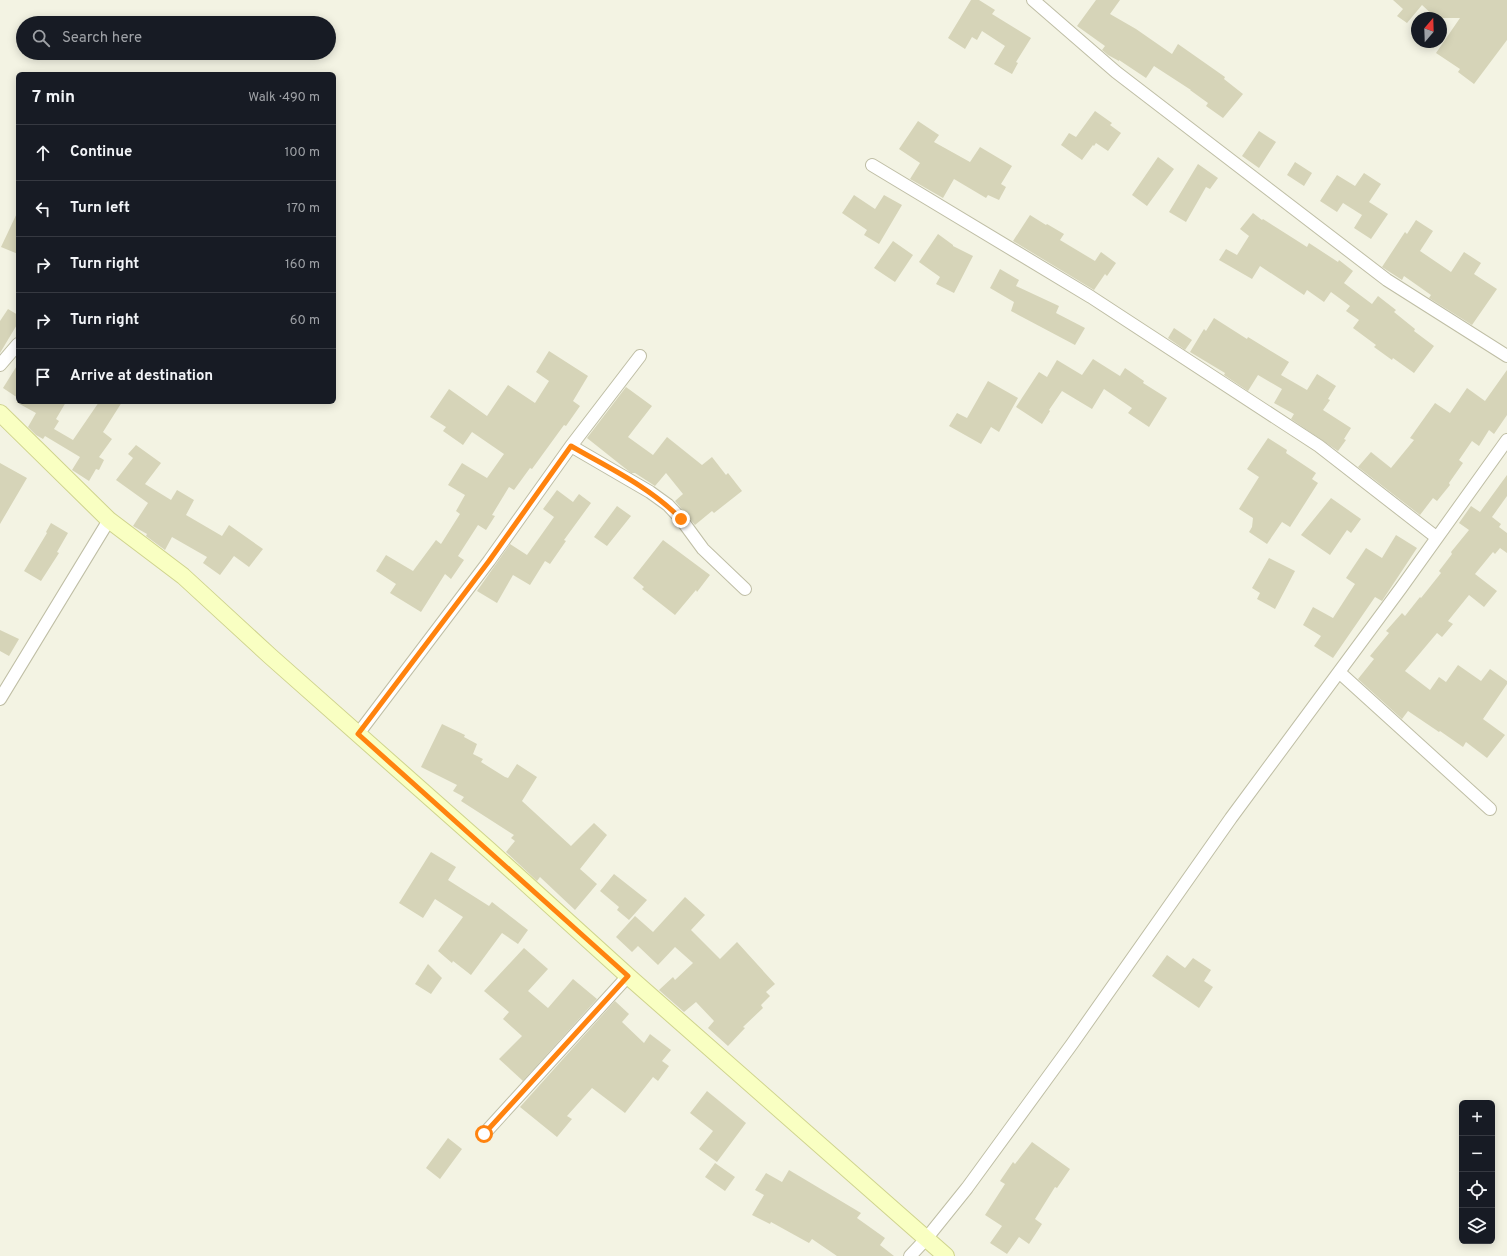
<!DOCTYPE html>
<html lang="en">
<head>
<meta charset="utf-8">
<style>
	body { margin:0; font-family:Overpass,sans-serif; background:#242831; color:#f1f3f6 }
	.controls { position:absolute; right:12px; bottom:12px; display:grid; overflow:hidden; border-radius:6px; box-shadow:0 2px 10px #0003 }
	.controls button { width:36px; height:36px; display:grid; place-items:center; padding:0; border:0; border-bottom:1px solid #363941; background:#171b24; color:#f1f3f6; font:20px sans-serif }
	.compass { position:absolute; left:1411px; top:12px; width:36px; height:36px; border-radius:50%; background:#171b24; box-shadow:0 2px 10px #0003; rotate:19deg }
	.stop { position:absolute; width:12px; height:12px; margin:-9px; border:3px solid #ff830f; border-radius:50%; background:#fff }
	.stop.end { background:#ff830f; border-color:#fff; box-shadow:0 1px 4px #0008 }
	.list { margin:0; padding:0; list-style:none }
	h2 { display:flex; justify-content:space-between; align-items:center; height:52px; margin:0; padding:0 16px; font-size:17px }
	h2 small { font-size:13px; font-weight:400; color:#9ea1a6 }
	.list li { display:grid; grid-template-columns:26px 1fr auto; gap:12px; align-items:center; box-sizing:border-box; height:56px; padding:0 16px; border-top:1px solid #363941 }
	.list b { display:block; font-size:15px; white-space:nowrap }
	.list em { font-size:13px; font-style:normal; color:#9ea1a6 }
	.icon { flex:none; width:22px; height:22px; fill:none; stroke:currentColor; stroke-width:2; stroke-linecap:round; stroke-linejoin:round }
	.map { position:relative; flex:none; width:1507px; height:1256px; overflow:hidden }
	.search { position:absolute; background:#171b24; box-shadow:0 2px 10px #0003; left:16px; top:16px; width:320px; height:44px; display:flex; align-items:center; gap:10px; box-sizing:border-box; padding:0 14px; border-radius:22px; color:#9ea1a6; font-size:15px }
	.panel { position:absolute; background:#171b24; box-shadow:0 2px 10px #0003; left:16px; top:72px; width:320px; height:332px; border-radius:6px }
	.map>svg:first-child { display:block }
	.building { fill:#d6d4b8 }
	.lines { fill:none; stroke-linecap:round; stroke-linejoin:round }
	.minor-casing { stroke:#bfbea5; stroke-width:14 }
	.secondary-casing { stroke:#cfd38d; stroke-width:18 }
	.minor { stroke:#fff; stroke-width:12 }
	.secondary { stroke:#f9ffc2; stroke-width:16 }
	.route { stroke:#ff830f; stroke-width:5 }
</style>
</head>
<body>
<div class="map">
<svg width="1507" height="1256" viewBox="0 0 1507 1256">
	<rect width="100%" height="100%" fill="#f3f3e3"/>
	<!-- building -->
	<path class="building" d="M971 0H979L995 10 992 14 1031 38 1016 62 1018 63 1012 74 994 64 1005 46 982 31 977 40 972 37 965 49 948 38Z
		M1096 0H1120L1110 14 1136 29 1172 54 1178 44 1225 77 1224 79 1243 94 1223 118 1206 106 1208 103 1190 90H1191L1154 66 1146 78 1119 60V61L1108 55 1102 50 1105 46 1077 26Z
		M1393 0H1507V40L1474 84 1458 72 1460 69 1436 53 1460 18H1436L1422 5 1407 23 1397 16 1403 9Z
		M1095 111 1112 123 1110 125 1121 133 1108 151 1096 143 1094 146 1093 145 1082 160 1061 145 1069 133 1076 137Z
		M918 121 939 135 934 142 970 162 980 147 1012 166 1001 184 1006 187 999 200 988 195 986 198 954 179 943 198 910 179 920 163 899 149Z
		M1259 131 1276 142 1259 168 1242 156Z
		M1158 157 1174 169 1147 206 1132 195Z
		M1295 162 1312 173 1304 186 1287 175Z
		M1198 164 1218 178 1210 189 1206 187 1186 222 1169 212Z
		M1364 173 1381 184 1369 202 1388 214 1371 239 1354 228 1362 215 1343 203 1337 212 1320 201 1337 175 1355 186Z
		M854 195 875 209 884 195 902 205 879 244 864 235 867 230 842 213Z
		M18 211V254L1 247Z
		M1253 213 1262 220 1263 219 1307 247 1309 243 1338 262 1339 260 1353 271 1344 283 1372 304 1378 296 1396 310 1394 312 1415 329 1414 331 1434 346 1414 373 1393 358 1392 360 1374 347 1376 345 1353 328 1359 320 1346 311 1350 306 1331 292 1324 302 1307 290 1304 295 1260 266 1252 279 1219 260 1226 249 1237 255 1249 236 1240 229Z
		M1030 215 1046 225 1047 224 1064 234 1060 240 1095 261 1101 252 1116 263 1107 276 1105 274 1094 290 1013 241Z
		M1416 220 1433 231 1420 251 1451 272 1464 252 1481 263 1474 274 1497 289 1472 325 1429 298 1431 295 1404 276 1402 280 1382 267 1405 232 1407 234Z
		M938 234 953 245V246L973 256 954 293 936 284 940 277 919 262Z
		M893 241 913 255 895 282 874 268Z
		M1000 269 1019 280 1016 286 1059 306 1056 313 1085 328 1075 345 1011 311 1014 302 990 288Z
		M8 309 18 315V323L0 353V321Z
		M1214 318 1247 339 1248 337 1289 362 1281 375 1307 390 1317 374 1336 386 1328 399 1330 400 1323 410 1351 428 1344 439 1346 440 1338 451 1291 419 1294 414 1274 403 1282 389 1258 375 1248 391 1224 375 1225 373 1190 352 1204 329 1206 331Z
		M1174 328 1192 340 1185 350 1168 338Z
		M549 351 588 376 573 401 580 406 566 426 564 425 532 469 530 468 514 490 509 487 492 515 495 516 486 530 478 525 458 556 464 560 451 579 445 574 421 612 390 593 396 584 376 571 386 555 413 571 436 540 441 544 460 514 456 511 465 495 448 485 462 463 487 478 504 454 472 432 463 445 443 431 446 427 430 417 449 389 487 416 508 385 535 403 549 381 536 372Z
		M1093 359 1120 376 1125 368 1144 381 1143 383 1167 398 1149 427 1128 413 1132 408 1104 389 1092 409 1062 391 1049 410 1050 411 1042 424 1016 407 1039 372 1047 377 1057 360 1082 375Z
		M18 364V398L3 388Z
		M1507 370V415L1494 434 1489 430 1479 446 1472 441 1459 460 1463 463 1449 483 1450 485 1437 501 1433 498 1420 515 1358 467 1371 452 1391 468 1414 440 1410 438 1435 403 1450 413 1467 388 1485 401Z
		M988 381 1018 398 999 432 991 427 981 444 949 426 957 413 967 418Z
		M626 387 652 406 628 437 653 455 667 437 702 465 712 457 726 475 728 473 742 491 714 513 712 511 695 525 675 501 683 494 666 473 655 486 635 473H631L587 438Z
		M16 402H66L56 419 59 421 54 429 73 440 99 402H122L103 432 112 439 99 457 104 460 99 470 96 469 89 481 72 470 80 457 45 436 43 439 36 435 28 427 36 413Z
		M1268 438 1287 450 1286 453 1316 473 1312 479 1318 483 1290 527 1282 522 1267 544 1249 532 1252 527 1253 518 1239 509 1259 477 1247 469Z
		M136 445 161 463 145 484 171 500 177 490 194 500 186 515 222 536 229 525 263 549 249 567 234 556 220 575 203 563 207 557 172 537 165 550 146 536 147 534 133 526 148 503 116 480 133 458 128 454Z
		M0 463 27 478 0 524Z
		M1507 475V496L1492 517 1501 524 1499 527 1507 533V553L1500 548 1495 554 1493 552 1475 574 1497 591 1484 607 1469 595 1448 621 1453 624 1442 637 1437 633 1405 671 1430 690 1439 677 1446 682 1458 665 1481 681 1490 669 1507 681V684L1483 719 1505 735 1487 758 1466 742 1463 747 1440 731 1439 732 1408 711 1402 719 1358 679 1374 659 1370 656 1389 633 1386 631 1402 613 1405 616 1420 597 1421 598 1441 573 1439 571 1452 554 1451 552 1469 530 1459 523 1471 506 1480 512Z
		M557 490 573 502 579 494 591 503 564 540 566 541 550 564 545 561 530 585 513 575 497 603 477 591 510 544 527 555 554 517 543 509Z
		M1331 498 1361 519 1351 533 1347 530 1330 555 1301 535Z
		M617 506 631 516 607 546 594 537Z
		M51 523 68 533 57 552 59 553 41 581 24 571 47 533 46 532Z
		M1396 535 1417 548 1382 601 1375 597 1333 658 1314 646 1321 636 1303 625 1313 607 1333 618 1355 584 1346 578 1366 548 1382 558Z
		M663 540 710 575 697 592 696 590 675 615 642 589 644 587 633 578Z
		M1269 558 1295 571 1275 609 1257 599 1260 593 1252 588Z
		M0 630 19 639 9 656 0 651Z
		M442 724 465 735 464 737 477 744 473 754 483 759 481 762 505 777 508 778 517 764 537 777 522 801 571 846 594 823 607 835 580 869 597 884 575 910 540 877 537 881 506 852 515 841 511 838 514 835 461 801 464 797 453 791 457 785 421 767Z
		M431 852 456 867 448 880 489 906 492 902 528 930 518 944 502 933 471 975 453 961 452 963 438 951 463 917 435 899 423 918 399 903Z
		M614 874 647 900 629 920 617 910 619 907 600 891Z
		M685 897 705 915 691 930 720 959 737 942 775 984 766 992 770 996 761 1005 763 1008 743 1027 745 1028 728 1046 708 1028 714 1021 696 1002 684 1012 659 990 673 977 675 980 693 963 675 947 658 965 638 946 632 952 616 937 635 916 653 932Z
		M524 948 548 969 528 991 548 1008 573 979 597 999 523 1081 499 1059 522 1036 503 1019 509 1012 484 991Z
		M1167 955 1185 968 1193 958 1211 970 1204 981 1213 987 1199 1008 1152 976Z
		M428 964 442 978 431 994 415 984Z
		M615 1001 629 1014 622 1022 644 1043 650 1034 671 1050 662 1061 669 1066 658 1081 653 1077 625 1113 592 1088 567 1116 572 1119 557 1137 520 1107Z
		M707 1091 746 1123 717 1162 699 1149 713 1131 690 1113Z
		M448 1138 462 1149 440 1179 426 1168Z
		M1032 1142 1070 1169 1057 1188 1055 1187 1035 1219 1042 1224 1029 1244 1019 1237 1007 1254 990 1243 1002 1226 985 1215 1005 1184 1000 1181 1013 1162 1015 1164Z
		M715 1163 735 1177 725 1191 705 1177Z
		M789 1170 861 1213 857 1218 885 1238 880 1245 894 1256H837L812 1239 809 1243 771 1222 770 1224 752 1215 764 1195 755 1190 766 1173 782 1182Z"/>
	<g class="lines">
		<!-- minor casing -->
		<g class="minor-casing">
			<path id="minor" d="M1033 0 1116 72 1387 280 1507 356
				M872 165 1091 297 1319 446 1436 537
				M0 365 18 344
				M571 446 650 492 668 505 681 519 703 549 745 589
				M1339 672 1490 809
				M0 699 109 520
				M358 734 489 561 571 446 640 356
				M484 1134 628 976
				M910 1256 926 1239 967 1188 1072 1044 1231 818 1401 588 1507 440"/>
		</g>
		<!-- secondary casing -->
		<g class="secondary-casing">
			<path id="secondary" d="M0 413 109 520 183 576 270 656 489 850 628 976 946 1256"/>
		</g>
		<!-- minor -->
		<use href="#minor" class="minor"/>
		<!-- secondary -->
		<use href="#secondary" class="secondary"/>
	</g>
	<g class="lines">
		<!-- route -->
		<path class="route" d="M484 1134 628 976 358 734 489 561 571 446C609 468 650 487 681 519"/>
	</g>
</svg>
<div class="controls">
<button>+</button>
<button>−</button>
<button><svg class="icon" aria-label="locate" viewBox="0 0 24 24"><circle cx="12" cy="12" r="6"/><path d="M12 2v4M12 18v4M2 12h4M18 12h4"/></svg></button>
<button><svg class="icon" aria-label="layers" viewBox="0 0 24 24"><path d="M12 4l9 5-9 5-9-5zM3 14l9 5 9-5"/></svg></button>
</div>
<svg class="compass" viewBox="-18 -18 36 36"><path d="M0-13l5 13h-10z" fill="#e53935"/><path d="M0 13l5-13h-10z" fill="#9ea1a6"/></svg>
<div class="stop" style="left:484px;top:1134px"></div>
<div class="stop end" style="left:681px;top:519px"></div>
<div class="search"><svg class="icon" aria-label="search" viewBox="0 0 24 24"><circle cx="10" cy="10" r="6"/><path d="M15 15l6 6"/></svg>Search here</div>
<section class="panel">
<h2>7 min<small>Walk · 490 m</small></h2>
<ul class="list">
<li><svg class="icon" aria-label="ahead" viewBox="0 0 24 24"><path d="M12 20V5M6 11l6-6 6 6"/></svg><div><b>Continue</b></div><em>100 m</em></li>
<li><svg class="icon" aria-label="left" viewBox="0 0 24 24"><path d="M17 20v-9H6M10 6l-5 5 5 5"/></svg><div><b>Turn left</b></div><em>170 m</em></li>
<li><svg class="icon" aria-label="right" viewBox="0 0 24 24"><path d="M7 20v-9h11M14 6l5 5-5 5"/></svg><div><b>Turn right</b></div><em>160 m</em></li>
<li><svg class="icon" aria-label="right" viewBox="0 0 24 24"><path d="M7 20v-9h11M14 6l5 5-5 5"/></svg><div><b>Turn right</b></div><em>60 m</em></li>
<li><svg class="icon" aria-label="arrive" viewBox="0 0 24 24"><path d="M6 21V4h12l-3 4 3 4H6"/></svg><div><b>Arrive at destination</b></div></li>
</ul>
</section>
</div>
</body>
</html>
